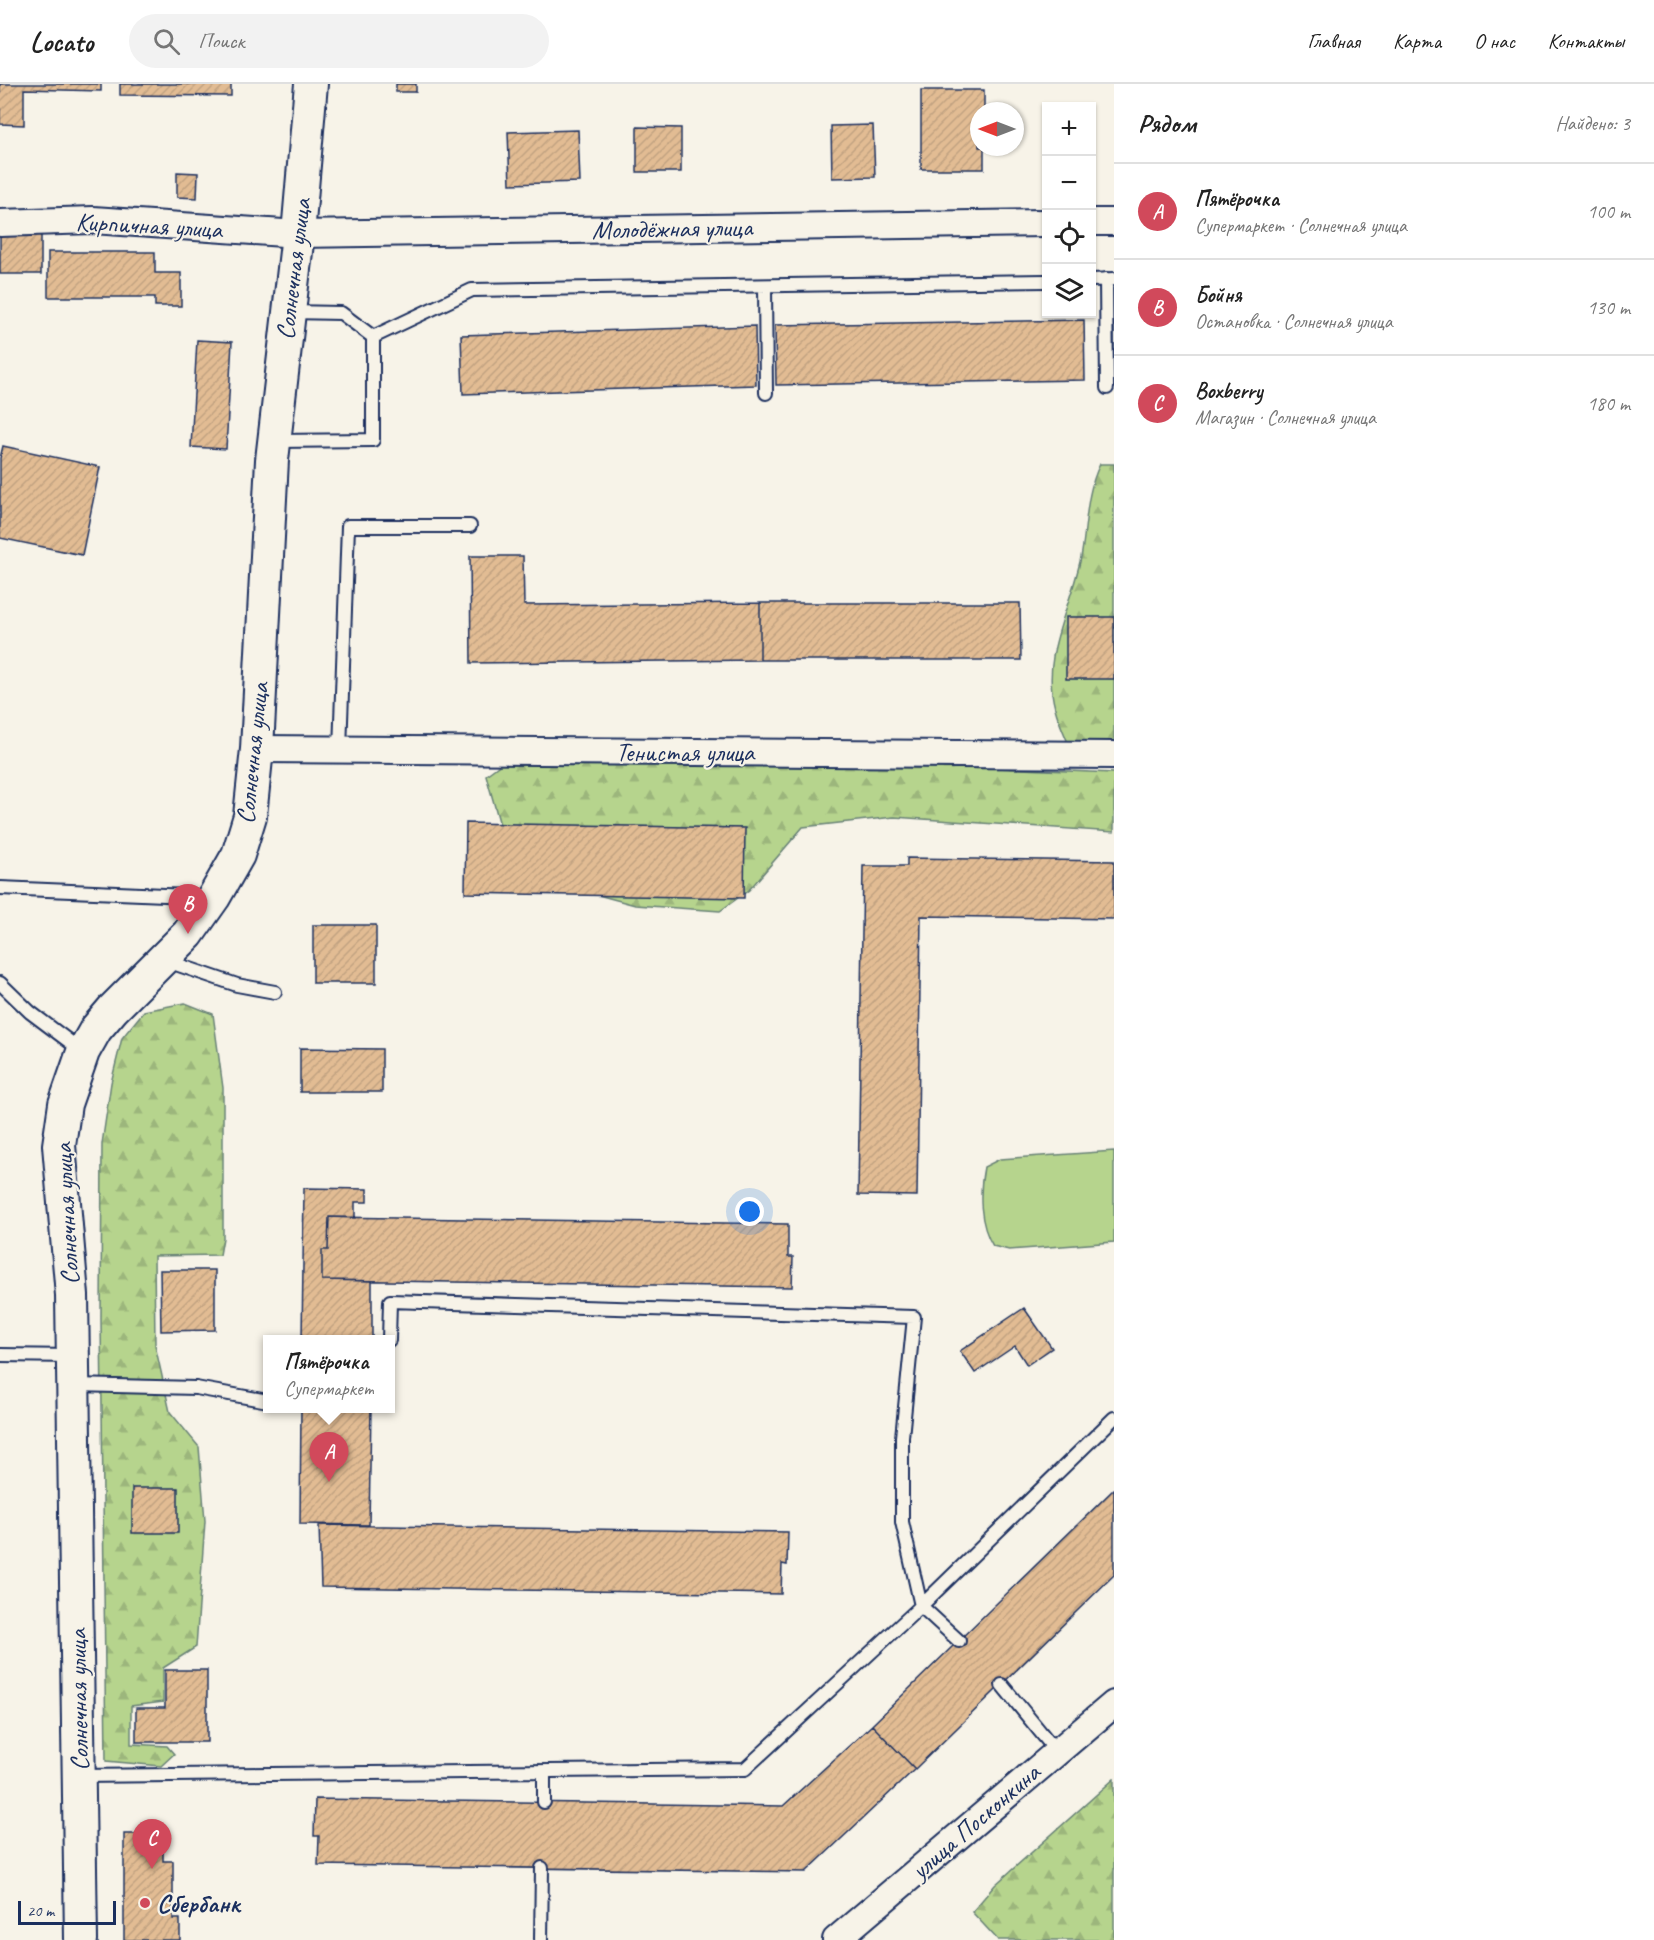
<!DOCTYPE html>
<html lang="ru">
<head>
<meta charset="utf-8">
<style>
	body { margin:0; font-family:Caveat,sans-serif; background:#f2f2f2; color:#222 }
	.controls { position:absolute; right:18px; top:18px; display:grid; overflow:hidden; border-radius:0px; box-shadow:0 2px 4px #0004 }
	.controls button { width:54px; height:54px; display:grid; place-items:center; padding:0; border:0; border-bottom:2px solid #e0e0e0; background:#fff; color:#222; font:30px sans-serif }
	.compass { position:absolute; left:970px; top:18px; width:54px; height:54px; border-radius:50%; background:#fff; box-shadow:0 2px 4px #0004; rotate:270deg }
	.scale { position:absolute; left:18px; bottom:15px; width:98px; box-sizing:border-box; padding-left:6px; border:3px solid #1b2f5e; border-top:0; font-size:16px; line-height:21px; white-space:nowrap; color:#1b2f5e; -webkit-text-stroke:4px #f7f3e8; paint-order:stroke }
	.you { position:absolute; left:750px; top:1128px; width:21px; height:21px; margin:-15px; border:4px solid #fff; border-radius:50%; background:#1a73e8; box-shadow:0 0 0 9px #1a73e833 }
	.badge { display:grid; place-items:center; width:39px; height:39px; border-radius:50%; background:#d1495b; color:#fff; font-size:20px; font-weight:700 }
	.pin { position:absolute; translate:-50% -50px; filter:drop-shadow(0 2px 3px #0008) }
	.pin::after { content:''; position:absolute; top:32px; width:21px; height:18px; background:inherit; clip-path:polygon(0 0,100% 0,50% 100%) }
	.popup { position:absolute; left:263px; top:1251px; width:132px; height:78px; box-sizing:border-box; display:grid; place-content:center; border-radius:0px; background:#fff; filter:drop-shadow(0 2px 4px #0005); font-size:20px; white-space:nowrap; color:#767676 }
	.popup b { font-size:22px; color:#222 }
	.popup::after { content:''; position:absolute; left:50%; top:100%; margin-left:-12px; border:12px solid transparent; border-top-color:#fff }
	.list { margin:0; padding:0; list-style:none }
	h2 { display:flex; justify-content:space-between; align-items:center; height:78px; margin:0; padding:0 24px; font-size:26px }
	h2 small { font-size:20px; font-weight:400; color:#767676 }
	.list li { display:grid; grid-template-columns:39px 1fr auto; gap:18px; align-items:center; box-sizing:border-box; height:96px; padding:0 24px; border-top:2px solid #e0e0e0 }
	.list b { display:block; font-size:22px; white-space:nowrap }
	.list p { margin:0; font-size:20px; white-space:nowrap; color:#767676 }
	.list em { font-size:20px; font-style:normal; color:#767676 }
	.icon { flex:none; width:33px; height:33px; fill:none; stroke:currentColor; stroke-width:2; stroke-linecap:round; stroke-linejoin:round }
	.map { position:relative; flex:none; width:1114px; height:1856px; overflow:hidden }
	header { display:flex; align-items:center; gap:36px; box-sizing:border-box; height:84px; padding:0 30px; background:#fff; border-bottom:2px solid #e0e0e0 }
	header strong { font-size:28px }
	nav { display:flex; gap:33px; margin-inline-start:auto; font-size:21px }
	.search { width:420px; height:54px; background:#f2f2f2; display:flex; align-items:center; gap:15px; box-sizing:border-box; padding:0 21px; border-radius:33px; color:#767676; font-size:22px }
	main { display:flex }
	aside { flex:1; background:#fff }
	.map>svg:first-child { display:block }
	.forest { fill:url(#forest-firs); stroke:#688276; stroke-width:1.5 }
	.pitch { fill:#b6d48d; stroke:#688276; stroke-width:1.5 }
	.building { fill:url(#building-hatch); stroke:#1b2f5e; stroke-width:1.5 }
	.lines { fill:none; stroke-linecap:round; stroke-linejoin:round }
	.service-casing { stroke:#1b2f5e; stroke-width:16 }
	.minor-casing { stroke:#1b2f5e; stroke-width:30 }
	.tertiary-casing { stroke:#1b2f5e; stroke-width:36 }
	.service { stroke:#f7f3e8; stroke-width:12 }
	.minor { stroke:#f7f3e8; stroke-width:26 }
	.tertiary { stroke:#f7f3e8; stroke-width:32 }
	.poi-dot { fill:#d1495b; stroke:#f7f3e8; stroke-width:2 }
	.labels { text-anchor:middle; stroke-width:4.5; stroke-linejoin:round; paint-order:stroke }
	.street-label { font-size:26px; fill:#1b2f5e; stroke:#f7f3e8 }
	.poi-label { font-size:26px; font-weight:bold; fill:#1b2f5e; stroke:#f7f3e8; text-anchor:start }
</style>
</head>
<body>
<header>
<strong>Locato</strong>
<div class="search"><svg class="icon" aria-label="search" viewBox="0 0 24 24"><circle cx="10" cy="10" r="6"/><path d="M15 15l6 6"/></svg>Поиск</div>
<nav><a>Главная</a><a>Карта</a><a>О нас</a><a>Контакты</a></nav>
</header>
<main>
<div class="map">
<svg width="1114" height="1856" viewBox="0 0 1114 1856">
	<defs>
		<pattern id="forest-firs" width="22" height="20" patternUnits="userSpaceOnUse" patternTransform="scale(1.5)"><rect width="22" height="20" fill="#b6d48d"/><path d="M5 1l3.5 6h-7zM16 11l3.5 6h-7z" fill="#9cb67c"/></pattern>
		<pattern id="building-hatch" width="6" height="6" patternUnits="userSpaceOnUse" patternTransform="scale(1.5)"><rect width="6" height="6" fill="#e2bc93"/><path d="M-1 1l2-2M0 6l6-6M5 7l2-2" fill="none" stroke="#c1a281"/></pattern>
	</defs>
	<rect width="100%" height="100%" fill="#f7f3e8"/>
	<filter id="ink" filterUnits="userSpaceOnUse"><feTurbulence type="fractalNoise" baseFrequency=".0167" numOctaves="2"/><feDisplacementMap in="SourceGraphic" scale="12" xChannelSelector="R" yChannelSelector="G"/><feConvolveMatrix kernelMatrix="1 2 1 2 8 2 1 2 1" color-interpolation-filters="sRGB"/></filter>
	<g filter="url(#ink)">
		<!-- forest -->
		<path class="forest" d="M1100 380H1114V671H1073C1067 655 1059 640 1055 624 1040 569 1073 521 1082 468 1087 437 1086 409 1100 380Z
			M573 677 952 682 1114 689V748L894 733 803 743 749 806 720 827 635 821 550 798 502 748 486 691 501 680Z
			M185 919 213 930 223 1004V1154L220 1171 154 1172 155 1261 170 1328 199 1363 205 1437 196 1563 163 1584V1618L131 1622V1660L167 1662 174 1670 161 1682 106 1677 101 1235 102 1060 111 999 122 954 144 927Z
			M1114 1695V1856H998L972 1828 995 1801Z"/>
		<!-- pitch -->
		<path class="pitch" d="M1114 1067V1158L1009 1166 993 1162C979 1140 979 1109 984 1083L1000 1075Z"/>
		<!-- building -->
		<path class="building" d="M0 0H101V7L24 5V41L0 40Z
			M120 0H231V12L120 11Z
			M396 0H416V8H396Z
			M921 6H984V27H979V63H984V85H921Z
			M873 41 875 93 832 94 831 42Z
			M637 43 681 44V88H637Z
			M578 46 580 98 510 100 508 48Z
			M177 88 198 89 197 114 177 113Z
			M0 151H41V190H0Z
			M48 168H155V189H181V222H155V213H48Z
			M1110 234H1114V298H1111Z
			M1084 236 1085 296 776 301 775 241Z
			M755 242 756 301 463 310 461 251Z
			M197 256 232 258 226 365 191 363Z
			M3 362 100 383 82 471 0 454V374Z
			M470 472H523L524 521 760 519V576L471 579Z
			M760 519H1020L1021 576H760Z
			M1066 533H1114V595H1066Z
			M466 739 745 744 744 814 465 809Z
			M907 774 1114 777V835L921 832 917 1112 858 1111 863 782H907Z
			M313 841H376V899H313Z
			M300 964 382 965V1008H300Z
			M304 1104 367 1105V1118H355V1134L329 1133 328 1166H322V1196L372 1197V1256H302Z
			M329 1133 788 1140V1173H793L792 1203 322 1196V1166H328Z
			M160 1186H215V1246L161 1247Z
			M1024 1224 1052 1264 1027 1281 1015 1262 975 1289 960 1267Z
			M301 1324H371L369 1441 300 1440Z
			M132 1404H178V1449H132Z
			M1114 1405V1491L915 1685 872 1641Z
			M319 1441 788 1448 787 1481 782 1480 781 1510 321 1503Z
			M165 1586H207V1658H136V1624H165Z
			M872 1641 915 1685 806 1788 318 1781 319 1752H314L315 1715 783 1722Z
			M124 1750H163V1777H173V1835H180V1856H124Z"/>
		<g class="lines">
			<!-- service casing -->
			<g class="service-casing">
				<path id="service" d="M1106 195 1107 304
					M1092 196 1114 195
					M765 202 766 309
					M290 228 341 229 373 253
					M275 357 373 356V253L472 206 1046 197
					M340 665 348 442H470
					M0 804 212 813
					M164 876 237 901 275 908
					M0 899 30 928 82 967
					M389 1256 390 1217 914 1233 902 1353V1438L921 1522 959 1557
					M0 1271 73 1272
					M75 1301 196 1304 268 1317
					M1002 1601 1056 1667
					M80 1692 745 1685 921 1522 1114 1334
					M544 1718V1688
					M541 1856 542 1784"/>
			</g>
			<!-- minor casing -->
			<g class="minor-casing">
				<path id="minor" d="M1092 138H1114
					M0 139 93 136 298 150 1046 139
					M257 665 1114 671
					M836 1856 1114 1620"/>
			</g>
			<!-- tertiary casing -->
			<g class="tertiary-casing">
				<path id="tertiary" d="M81 1856 72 1211 59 1061 65 1020 83 968 96 945 113 925 188 850 214 813 238 771 250 732 257 665 272 376 298 150 311 0"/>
			</g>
			<!-- service -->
			<use href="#service" class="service"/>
			<!-- minor -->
			<use href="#minor" class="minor"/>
			<!-- tertiary -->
			<use href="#tertiary" class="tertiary"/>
		</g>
	</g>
	<!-- markers -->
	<circle class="poi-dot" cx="145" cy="1819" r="6"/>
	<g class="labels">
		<!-- street labels -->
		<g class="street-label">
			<text transform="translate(149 141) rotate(3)" y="9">Кирпичная улица</text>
			<text transform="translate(672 144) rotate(-1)" y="9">Молодёжная улица</text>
			<text transform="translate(293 185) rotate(-83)" y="9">Солнечная улица</text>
			<text x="685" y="677">Тенистая улица</text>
			<text transform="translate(252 669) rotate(-84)" y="9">Солнечная улица</text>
			<text transform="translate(66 1130) rotate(-93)" y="9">Солнечная улица</text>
			<text transform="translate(78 1616) rotate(-91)" y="9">Солнечная улица</text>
			<text transform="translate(975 1737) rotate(-41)" y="9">улица Посконкина</text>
		</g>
		<!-- poi labels -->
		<g class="poi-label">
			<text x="157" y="1828">Сбербанк</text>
		</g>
	</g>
</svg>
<div class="controls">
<button>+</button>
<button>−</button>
<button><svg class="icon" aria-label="locate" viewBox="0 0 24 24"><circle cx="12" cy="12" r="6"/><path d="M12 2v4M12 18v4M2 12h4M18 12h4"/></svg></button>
<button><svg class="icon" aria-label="layers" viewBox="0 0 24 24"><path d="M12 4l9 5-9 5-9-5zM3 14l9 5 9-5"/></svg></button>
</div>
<svg class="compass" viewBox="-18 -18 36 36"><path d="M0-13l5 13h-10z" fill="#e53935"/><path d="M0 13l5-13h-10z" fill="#767676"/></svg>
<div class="scale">20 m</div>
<div class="you"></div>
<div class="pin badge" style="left:329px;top:1398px">A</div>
<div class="popup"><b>Пятёрочка</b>Супермаркет</div>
<div class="pin badge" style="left:188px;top:850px">B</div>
<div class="pin badge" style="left:152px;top:1785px">C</div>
</div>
<aside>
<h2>Рядом<small>Найдено: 3</small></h2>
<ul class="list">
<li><span class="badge">A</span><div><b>Пятёрочка</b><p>Супермаркет · Солнечная улица</p></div><em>100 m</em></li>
<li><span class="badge">B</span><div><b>Бойня</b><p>Остановка · Солнечная улица</p></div><em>130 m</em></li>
<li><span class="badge">C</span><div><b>Boxberry</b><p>Магазин · Солнечная улица</p></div><em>180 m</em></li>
</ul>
</aside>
</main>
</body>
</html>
